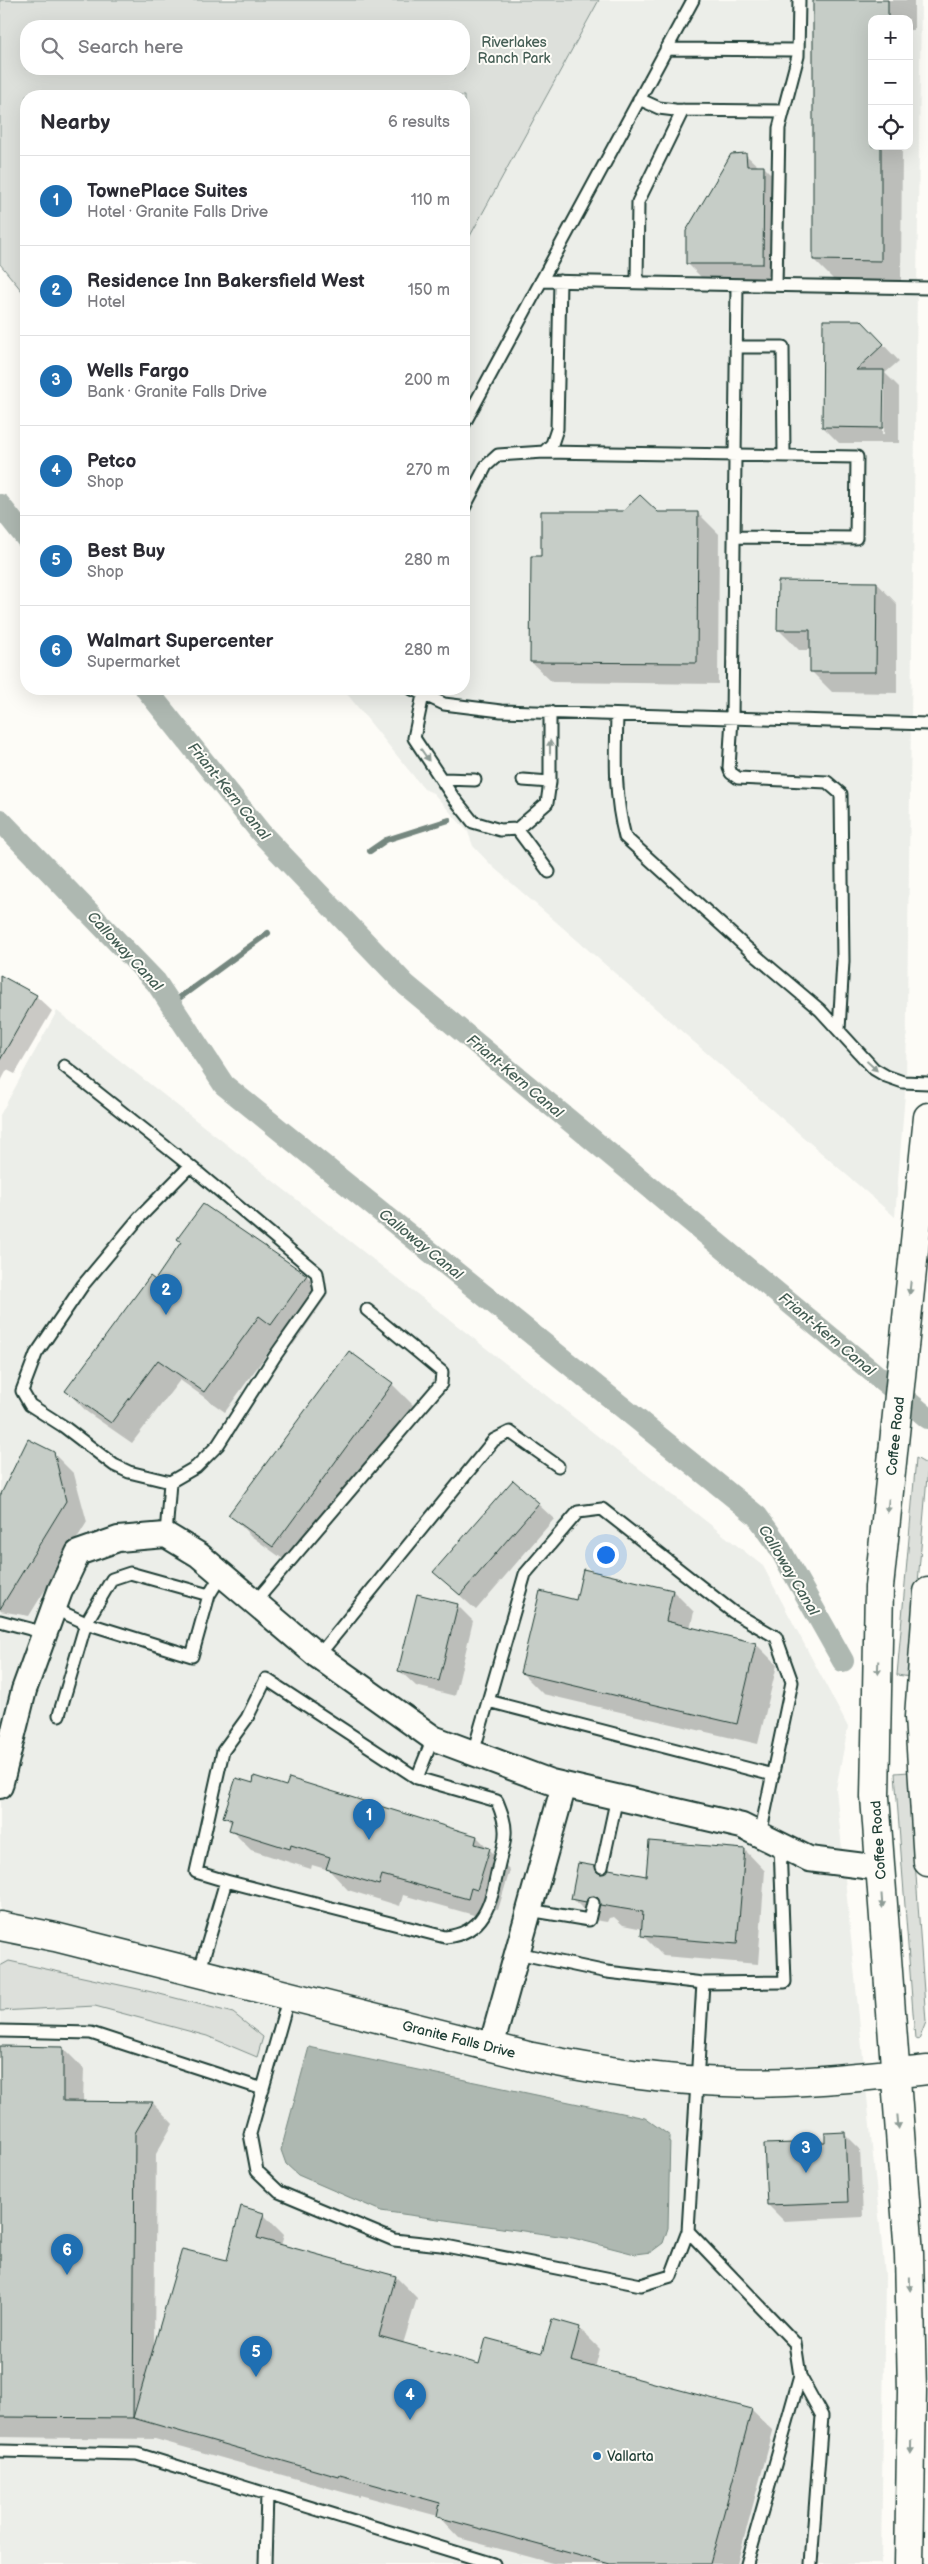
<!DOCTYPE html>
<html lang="en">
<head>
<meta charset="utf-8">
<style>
	body { margin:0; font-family:"Balsamiq Sans",sans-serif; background:#f2f2f3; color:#2b2b33 }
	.controls { position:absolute; right:15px; top:15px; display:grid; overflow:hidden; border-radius:10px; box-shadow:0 5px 20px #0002 }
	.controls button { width:45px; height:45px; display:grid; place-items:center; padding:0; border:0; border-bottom:1px solid #e1e1e2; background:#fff; color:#2b2b33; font:25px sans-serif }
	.you { position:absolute; left:605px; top:1554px; width:18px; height:18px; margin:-12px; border:4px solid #fff; border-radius:50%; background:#1a73e8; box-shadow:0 0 0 8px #1a73e833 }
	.badge { display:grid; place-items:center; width:32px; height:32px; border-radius:50%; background:#1f6fb2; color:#fff; font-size:16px; font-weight:700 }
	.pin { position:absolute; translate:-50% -41px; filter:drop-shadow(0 1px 2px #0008) }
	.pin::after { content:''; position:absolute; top:26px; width:18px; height:15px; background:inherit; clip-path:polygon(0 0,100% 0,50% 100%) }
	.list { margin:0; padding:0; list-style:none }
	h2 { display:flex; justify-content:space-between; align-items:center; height:65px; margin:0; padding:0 20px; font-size:21px }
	h2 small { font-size:16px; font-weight:400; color:#7c7c81 }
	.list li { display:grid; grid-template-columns:32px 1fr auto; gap:15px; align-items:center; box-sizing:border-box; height:90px; padding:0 20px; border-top:1px solid #e1e1e2 }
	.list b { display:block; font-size:19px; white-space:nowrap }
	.list p { margin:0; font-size:16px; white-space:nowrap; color:#7c7c81 }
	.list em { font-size:16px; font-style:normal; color:#7c7c81 }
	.icon { flex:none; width:28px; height:28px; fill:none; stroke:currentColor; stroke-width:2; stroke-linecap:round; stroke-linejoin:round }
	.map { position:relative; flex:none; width:928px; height:2564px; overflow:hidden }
	.search { position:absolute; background:#fff; box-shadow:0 5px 20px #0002; left:20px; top:20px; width:450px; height:55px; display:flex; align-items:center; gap:12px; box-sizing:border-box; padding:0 18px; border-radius:20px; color:#7c7c81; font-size:19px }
	.panel { position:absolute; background:#fff; box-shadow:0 5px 20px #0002; left:20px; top:90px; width:450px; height:605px; border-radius:20px }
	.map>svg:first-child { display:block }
	.built { fill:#eceee9; fill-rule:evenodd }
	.green { fill:#dde0db; stroke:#7e8e88; fill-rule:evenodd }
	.water { fill:#aeb8b1; stroke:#75877f }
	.shadow { fill:#0003; fill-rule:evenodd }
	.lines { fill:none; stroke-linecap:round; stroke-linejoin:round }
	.stream { stroke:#75877f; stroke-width:6 }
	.canal { stroke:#aeb8b1; stroke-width:22 }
	.building { fill:#c6cdc7; stroke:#1f3d34 }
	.lane-casing { stroke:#1f3d34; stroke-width:15 }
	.street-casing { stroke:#1f3d34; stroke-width:28 }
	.secondary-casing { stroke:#1f3d34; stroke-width:31 }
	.lane { stroke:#fdfcf7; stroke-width:11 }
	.street { stroke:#fdfcf7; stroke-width:24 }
	.secondary { stroke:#fdfcf7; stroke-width:28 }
	.oneway { fill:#8e9c96 }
	.poi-dot { fill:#1f6fb2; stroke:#fdfcf7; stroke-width:2 }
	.labels { text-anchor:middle; stroke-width:4; stroke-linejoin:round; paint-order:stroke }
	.park-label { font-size:14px; fill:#455e55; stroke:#fdfcf7 }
	.street-label { font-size:14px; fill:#1f3d34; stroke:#fdfcf7 }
	.poi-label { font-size:14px; fill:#1f3d34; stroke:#fdfcf7; text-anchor:start }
	.water-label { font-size:15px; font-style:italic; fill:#435c53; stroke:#fdfcf7 }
</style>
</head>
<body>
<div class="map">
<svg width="928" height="2564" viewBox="0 0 928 2564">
	<rect width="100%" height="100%" fill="#fdfcf7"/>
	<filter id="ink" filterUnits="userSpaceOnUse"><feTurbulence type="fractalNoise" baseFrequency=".02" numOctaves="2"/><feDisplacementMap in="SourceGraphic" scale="10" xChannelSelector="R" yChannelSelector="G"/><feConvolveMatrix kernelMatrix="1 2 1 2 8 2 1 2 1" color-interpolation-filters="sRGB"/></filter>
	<g filter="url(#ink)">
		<!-- built -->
		<path class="built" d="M599 0H921L906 1082 895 1217 493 867 473 846 468 832 433 793 424 789 343 689H464V247ZM872 19H909V146H872Z
			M57 1011 763 1566 848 1727 836 1789 885 2275 881 2564H0V1115Z"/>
		<!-- green -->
		<path class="green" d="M0 0H599L464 247V96H26V296L0 264ZM464 26V69H26V26Z
			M916 1458 928 1465 910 1677 897 1675Z
			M909 1772 926 2022 919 2040 915 2039 895 1773Z
			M9 1961 152 1992 233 2013 263 2037 257 2057 207 2036 95 2006 0 2011V1966Z"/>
		<!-- water -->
		<path class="water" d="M309 2047 645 2118 670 2136 668 2228 663 2243 651 2252 635 2254 573 2238 381 2211 298 2175 286 2164 281 2150Z"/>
		<!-- shadow -->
		<path class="shadow" d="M816 0H914V30H909V19H872V146H902L901 281H835L814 260Z
			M746 155 759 167H764L785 188 784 285 708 284 687 263Z
			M824 321 877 338 899 361 885 373 899 387V443H839L823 427ZM882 385H885L884 434H882Z
			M657 513H698L719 534 718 684 552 682 531 662Z
			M877 583 897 604V693L832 692 811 671V650H799L778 629Z
			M0 977 36 996 52 1011 15 1074 7 1070 0 1083Z
			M204 1205 307 1276 327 1296 293 1345 280 1336 225 1412 180 1380 132 1443 87 1412 67 1391 155 1282 182 1243Z
			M349 1352 392 1384 413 1405 294 1567 251 1536 230 1515Z
			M53 1453 74 1474 87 1522 29 1616 0 1611V1498Z
			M513 1481 554 1519 476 1610 434 1572Z
			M584 1570 673 1591 694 1612 690 1628 756 1644 777 1665 758 1744 543 1694 522 1673 577 1601Z
			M457 1605 473 1621 455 1696 416 1686 400 1671Z
			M225 1817 477 1837 510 1870 498 1910 492 1908 488 1919 403 1895 400 1906 348 1890 329 1870 312 1865 311 1869 251 1850 230 1829 232 1824Z
			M745 1850 765 1871 758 1964 663 1956 643 1936V1929L623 1925 614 1917 609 1918 607 1922 594 1920 573 1899 594 1867 602 1875 648 1877Z
			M0 2047 63 2048 84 2069 83 2103H153L173 2124 156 2154 154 2347 227 2262 263 2214 284 2235 281 2246 396 2277 417 2298 403 2344 480 2366 543 2355 579 2328 600 2349 595 2368 752 2411 773 2431 737 2564H556L459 2538 438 2516 360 2495V2497L155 2439 0 2437Z
			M844 2133 860 2149 863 2217 784 2221 768 2205 826 2143Z"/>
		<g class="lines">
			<!-- stream -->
			<path class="stream" d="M370 851 386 840 449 820
				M171 1004 268 933"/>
			<!-- canal -->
			<path class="canal" d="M0 505 26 538
				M146 689 261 833 406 985 928 1418
				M0 820 156 982 224 1085 757 1516 776 1542 843 1661"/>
		</g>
		<!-- building -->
		<path class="building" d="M813 0H888V19H872V146H881V261L813 260Z
			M746 153 747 166H764L763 264H686V231L731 154Z
			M823 320H861L884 344 856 370H884L883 428 822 427Z
			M640 495 658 512H698L697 663 530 662 531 556H541V511H623Z
			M778 581 877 582 876 672H810V630H777Z
			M0 975 37 995 0 1060Z
			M203 1204 307 1275 271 1325 259 1316 204 1392 158 1360 111 1423 65 1391 150 1276 155 1280 181 1242 177 1239Z
			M349 1351 393 1383 273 1547 228 1515Z
			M28 1439 54 1452 66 1501 0 1609V1496Z
			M513 1480 539 1503 460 1595 433 1572Z
			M583 1569 673 1590 666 1621 756 1643 737 1724 520 1673 540 1591 576 1600Z
			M417 1594 458 1604 439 1681 398 1671Z
			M254 1776 286 1786 289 1778 477 1836 475 1844 490 1848 477 1890 471 1888 468 1899 382 1875 379 1885 326 1869 330 1857 291 1845 290 1849 229 1830 232 1820 223 1817 236 1778 253 1783Z
			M649 1841 745 1849 737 1944 641 1936 643 1912 600 1905 598 1898 594 1896 588 1898 586 1902 571 1899 578 1863 595 1866 597 1872 601 1874 609 1869 646 1876Z
			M0 2046 63 2047V2101L153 2102 135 2133 133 2418 0 2417Z
			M845 2132 848 2202 767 2205 764 2144 825 2142V2133Z
			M241 2206 264 2213 257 2238 396 2276 379 2336 479 2364 486 2338 542 2353 552 2319 580 2327 571 2361 752 2409 710 2564H610L437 2517 440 2503 340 2475 339 2477 133 2418 182 2249 227 2260Z"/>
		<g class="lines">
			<!-- lane casing -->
			<g class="lane-casing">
				<path id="lane" d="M666 49 798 50
					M639 99 659 108 675 110 783 111
					M541 281 928 288
					M637 283 638 202 683 110
					M737 285 732 718 729 768 731 773 738 778 827 782 841 794 843 961 839 1030
					M776 285 779 128 798 56 799 0
					M736 347H783L784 456
					M464 424 693 0
					M544 452 857 457 856 538 734 537
					M464 508 486 466 498 455 544 452 552 444 557 429 560 281
					M412 689 444 704 501 711 928 724
					M423 695 414 738 453 797 473 822 500 830 517 829 547 803 550 782V712
					M617 715C616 757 614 795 625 837L748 949 820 1010 874 1069 886 1076 903 1082 928 1083
					M443 779 475 780
					M523 780 550 782
					M517 829 549 872
					M64 1066 190 1166 317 1273 320 1292 275 1356 218 1445 196 1467 170 1482 166 1535
					M170 1482 129 1472 114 1465 63 1426 30 1405 22 1391 36 1354 83 1285 139 1218 190 1166
					M255 1602 441 1384 442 1372 367 1310
					M53 1608 86 1623 192 1656 209 1595
					M0 1621 45 1633
					M318 1656 494 1440 510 1432 558 1466
					M488 1701 773 1775
					M59 1715 86 1623 112 1579 130 1573 209 1595 222 1574
					M473 1753 525 1574 578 1512 602 1509 733 1612 776 1637 792 1682 760 1835
					M417 1778 433 1738
					M602 1867 617 1797
					M529 1910 589 1920 593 1903
					M517 1953 607 1972 703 1983 785 1982 780 1845
					M199 1973 226 1881 445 1937C486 1933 491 1902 498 1868 500 1857 505 1845 505 1834 506 1823 501 1811 497 1801L417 1778 266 1679 247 1718 223 1751 196 1872 226 1881
					M289 1996 250 2134 257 2171 279 2192 394 2240 441 2245 641 2285 671 2276 688 2231 703 1983
					M0 2031 91 2033 263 2089
					M688 2231 795 2343 800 2376 747 2564
					M800 2376 822 2416 811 2564
					M0 2451 137 2454 494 2564
					M265 2564 267 2494"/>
			</g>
			<!-- street casing -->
			<g class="street-casing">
				<path id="street" d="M0 1786 24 1690 60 1591 78 1553 118 1539 166 1535 199 1555 318 1656 433 1738 551 1782 742 1826 809 1859 880 1868
					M491 2047 564 1785"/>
			</g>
			<!-- secondary casing -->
			<g class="secondary-casing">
				<path id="secondary" d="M928 1592 919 1717 928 1862
					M0 1926 55 1937 532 2057C596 2070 659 2080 724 2082 792 2085 860 2077 928 2070
					M909 2564 912 2391 909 2254 875 1797 879 1587 928 1117"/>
			</g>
			<!-- lane -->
			<use href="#lane" class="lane"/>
			<!-- street -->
			<use href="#street" class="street"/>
			<!-- secondary -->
			<use href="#secondary" class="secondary"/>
		</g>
		<!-- one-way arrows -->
		<defs><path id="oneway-solid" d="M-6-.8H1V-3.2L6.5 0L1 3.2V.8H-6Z" transform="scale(1.25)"/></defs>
		<g class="oneway">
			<use href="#oneway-solid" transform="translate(550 747) rotate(-90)"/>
			<use href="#oneway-solid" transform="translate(425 755) rotate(55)"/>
			<use href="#oneway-solid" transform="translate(872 1066) rotate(43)"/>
			<use href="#oneway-solid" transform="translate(910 1288) rotate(96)"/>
			<use href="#oneway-solid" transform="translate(888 1506) rotate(96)"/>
			<use href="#oneway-solid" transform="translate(878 1668) rotate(92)"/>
			<use href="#oneway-solid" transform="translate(882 1901) rotate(86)"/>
			<use href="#oneway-solid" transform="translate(898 2122) rotate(85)"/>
			<use href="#oneway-solid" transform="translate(910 2284) rotate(89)"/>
			<use href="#oneway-solid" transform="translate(911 2447) rotate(91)"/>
		</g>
	</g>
	<!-- markers -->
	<circle class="poi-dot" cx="597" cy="2456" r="5"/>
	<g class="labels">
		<!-- park labels -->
		<g class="park-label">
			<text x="514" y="47">Riverlakes<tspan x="514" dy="16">Ranch Park</tspan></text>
		</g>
		<!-- street labels -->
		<g class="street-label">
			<text transform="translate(895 1436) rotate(-84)" y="5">Coffee Road</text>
			<text transform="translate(878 1840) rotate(-94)" y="5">Coffee Road</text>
			<text transform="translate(459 2039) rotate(14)" y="5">Granite Falls Drive</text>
		</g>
		<!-- poi labels -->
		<g class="poi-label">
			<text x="607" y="2461">Vallarta</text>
		</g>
		<!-- water labels -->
		<g class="water-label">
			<text transform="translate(229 791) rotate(51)" y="5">Friant-Kern Canal</text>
			<text transform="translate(125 951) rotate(47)" y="5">Calloway Canal</text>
			<text transform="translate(515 1076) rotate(40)" y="5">Friant-Kern Canal</text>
			<text transform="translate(421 1244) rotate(39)" y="5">Calloway Canal</text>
			<text transform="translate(827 1334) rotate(40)" y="5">Friant-Kern Canal</text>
			<text transform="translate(789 1570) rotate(59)" y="5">Calloway Canal</text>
		</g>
	</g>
</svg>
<div class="controls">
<button>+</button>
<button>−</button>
<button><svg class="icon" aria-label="locate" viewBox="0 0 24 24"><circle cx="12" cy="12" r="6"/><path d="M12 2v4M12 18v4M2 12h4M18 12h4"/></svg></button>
</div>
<div class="you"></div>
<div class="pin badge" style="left:369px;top:1840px">1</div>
<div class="pin badge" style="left:166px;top:1315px">2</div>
<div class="pin badge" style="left:806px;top:2173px">3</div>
<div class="pin badge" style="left:410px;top:2420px">4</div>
<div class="pin badge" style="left:256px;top:2377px">5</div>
<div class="pin badge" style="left:67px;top:2275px">6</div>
<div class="search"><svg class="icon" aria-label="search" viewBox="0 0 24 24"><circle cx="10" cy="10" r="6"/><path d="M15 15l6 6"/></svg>Search here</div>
<section class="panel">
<h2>Nearby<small>6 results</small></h2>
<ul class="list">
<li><span class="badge">1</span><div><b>TownePlace Suites</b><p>Hotel · Granite Falls Drive</p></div><em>110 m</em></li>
<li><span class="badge">2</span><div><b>Residence Inn Bakersfield West</b><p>Hotel</p></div><em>150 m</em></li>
<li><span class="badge">3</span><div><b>Wells Fargo</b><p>Bank · Granite Falls Drive</p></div><em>200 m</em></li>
<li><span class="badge">4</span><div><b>Petco</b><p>Shop</p></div><em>270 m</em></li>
<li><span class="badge">5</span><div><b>Best Buy</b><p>Shop</p></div><em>280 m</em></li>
<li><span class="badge">6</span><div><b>Walmart Supercenter</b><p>Supermarket</p></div><em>280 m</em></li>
</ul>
</section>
</div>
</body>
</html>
